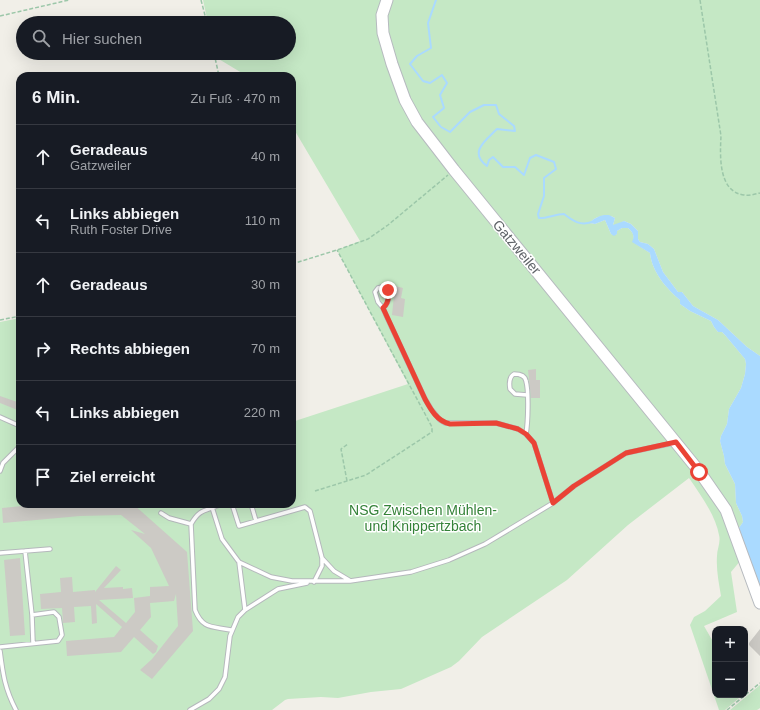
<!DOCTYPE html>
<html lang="de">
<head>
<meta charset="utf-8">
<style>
	body { margin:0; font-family:Helvetica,sans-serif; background:#242831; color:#f1f3f6 }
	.controls { position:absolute; right:12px; bottom:12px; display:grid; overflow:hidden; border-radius:8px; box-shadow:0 4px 16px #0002 }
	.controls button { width:36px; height:36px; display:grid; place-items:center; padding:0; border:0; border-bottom:1px solid #363941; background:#171b24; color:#f1f3f6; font:20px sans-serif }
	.stop { position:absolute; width:12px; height:12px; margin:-9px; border:3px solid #ea4335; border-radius:50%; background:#fff }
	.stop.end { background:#ea4335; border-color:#fff; box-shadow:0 1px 4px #0008 }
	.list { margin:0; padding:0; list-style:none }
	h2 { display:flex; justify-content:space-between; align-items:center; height:52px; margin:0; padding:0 16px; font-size:17px }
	h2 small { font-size:13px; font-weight:400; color:#9ea1a6 }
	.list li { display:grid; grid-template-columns:26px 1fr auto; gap:12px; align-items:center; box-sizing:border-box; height:64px; padding:0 16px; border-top:1px solid #363941 }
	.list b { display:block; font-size:15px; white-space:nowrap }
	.list p { margin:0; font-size:13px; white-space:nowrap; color:#9ea1a6 }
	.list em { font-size:13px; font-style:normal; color:#9ea1a6 }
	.icon { flex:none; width:22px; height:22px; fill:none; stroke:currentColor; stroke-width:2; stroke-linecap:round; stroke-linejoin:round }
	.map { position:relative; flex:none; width:760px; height:710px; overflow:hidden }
	.search { position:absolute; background:#171b24; box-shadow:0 4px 16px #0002; left:16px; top:16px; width:280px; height:44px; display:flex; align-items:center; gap:10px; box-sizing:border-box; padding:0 14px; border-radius:22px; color:#9ea1a6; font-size:15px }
	.panel { position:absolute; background:#171b24; box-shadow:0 4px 16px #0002; left:16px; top:72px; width:280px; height:436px; border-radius:12px }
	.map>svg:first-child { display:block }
	.green { fill:#c5e8c5 }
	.water { fill:#aadaff }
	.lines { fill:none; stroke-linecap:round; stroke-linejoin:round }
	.stream { stroke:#aadaff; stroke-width:2 }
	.building { fill:#cccac5 }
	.lane-casing { stroke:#b5b8bc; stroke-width:5.5 }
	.secondary-casing { stroke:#b6babf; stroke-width:13 }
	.path { stroke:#9cc7a9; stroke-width:1.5; stroke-dasharray:4 2; stroke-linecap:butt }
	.lane { stroke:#fff; stroke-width:3.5 }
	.secondary { stroke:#fff; stroke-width:11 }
	.route { stroke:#ea4335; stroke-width:5 }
	.labels { text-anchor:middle; stroke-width:3; stroke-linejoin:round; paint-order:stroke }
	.street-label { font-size:14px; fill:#5f6368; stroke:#fff }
	.park-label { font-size:14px; fill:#348238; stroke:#fff }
</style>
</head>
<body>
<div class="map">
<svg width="760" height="710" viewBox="0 0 760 710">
	<rect width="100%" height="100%" fill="#f1efe8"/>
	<!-- green -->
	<path class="green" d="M203 0H387L382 15 383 33 392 64 405 100 417 122 454 170 671 436 654 412 550 285 419 120 413 109 399 79 385 33 384 14 388 0H760V356L747 347 718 320 693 306 682 292H678L663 272 654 249 648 244 640 242 638 239V231L631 224 624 221 615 226 613 225 615 218C607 213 595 216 590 223L595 224 605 220 611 234 614 235 617 234V231L622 228H628C633 232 635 236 633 242L650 253C652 272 666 288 680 300V304L690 311 711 321 714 327 718 332H722L725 335 745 359 746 364 745 374 741 388 729 409 727 424 721 436 720 441 724 456 725 464 735 484 736 503 742 516 743 522 739 528 759 584 760 583V592L735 530 731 531 741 560 731 572 737 612 704 626 715 645V695H737L739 698 725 710H719L690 625 694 617 705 611 721 596C719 583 716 570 717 556 717 549 721 542 719 535 716 516 700 494 689 478L628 525 567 580 482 637 459 661 451 667 401 689 371 692 338 698 321 697 288 699 285 700 272 710H0V322L20 318V504H292V422L408 384 337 250 360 241 292 126V76H247L217 58 215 53H289V23H208Z
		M760 685V708L757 710H730Z"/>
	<!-- water -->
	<path class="water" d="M604 215H609L615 218 613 225 624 221 631 224 638 231V239L640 242 648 244 654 249 663 272 678 292H682L693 306 718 320 747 347 760 356V583L759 584 739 528 743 522 742 516 736 503 735 484 725 464 724 456 720 441 721 436 727 424 729 409 741 388 745 374 746 364 745 359 725 335 722 332H718L714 327 711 321 690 311 680 304V300C666 288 652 272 650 253L632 242C635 236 633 232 628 228H622L617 231V234L614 236 611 234 605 220 595 224 590 223C592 219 599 216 604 215Z"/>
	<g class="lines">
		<!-- stream -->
		<path class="stream" d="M436 0 428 23 431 48 417 56 410 64 423 81 430 83 442 75 447 83 440 95 444 108 433 117 441 127 450 132 470 112 484 105H496L499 114 514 126 515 131 497 129C486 140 468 152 487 166L489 160 493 157 503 167H515L524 175 530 158 536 155 554 162 556 169 544 178V196L538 214 539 218C545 219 556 214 564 214 573 221 580 226 592 222"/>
	</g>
	<!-- building -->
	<path class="building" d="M395 286 403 288 401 298 405 299 403 317 392 315Z
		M536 369V380H540V398H531L528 370Z
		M0 396 20 403V411L0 403Z
		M43 504H133L187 552 193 631 152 679 140 670 152 659 178 626 176 594 174 601 150 603 151 617 140 630 158 646 156 652 153 654 134 637 121 652 67 656 66 641 114 637 122 627 96 604 97 623 92 624 91 606 74 607 75 622 63 623 62 608 41 609 40 594 61 592 60 578 72 577 73 592 95 590V592L116 566 121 570 104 588 123 587V589L132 588 133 598 99 600 126 623 135 612 134 598 150 596V587L169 586 151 548 131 530 145 534 121 515 80 516 3 523 2 508Z
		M20 558 25 635 10 636 4 560Z
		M760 629V656L749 645V643Z"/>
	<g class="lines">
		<!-- lane casing -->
		<g class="lane-casing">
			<path id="lane" d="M383 308 378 302 375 292 378 288 382 287C391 291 390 302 383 308L386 315 425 399 431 409 440 420 445 423H496L518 429 526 434 534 443 553 503
				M0 417 20 426
				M526 434C528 423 529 391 526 381 525 375 519 374 514 374 509 377 509 383 510 389L515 394 527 395
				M0 471 3 463 20 446
				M211 504 222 539 239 562 271 577 292 581H350L411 572 449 560 485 544 553 503 574 486 626 453 673 443
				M221 504C206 512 201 507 191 524L195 610C203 630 213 626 231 630
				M232 504 239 526 305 507 310 511 322 558V566L314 582
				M251 504 256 521
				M161 513 169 518 191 524
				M25 551 32 615 33 643
				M0 553 50 549
				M322 558 334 571 349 580
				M239 562 245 610
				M0 647 58 641 62 635 59 617 54 612 32 615
				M0 651C3 675 5 689 16 710
				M190 710 209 699 219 689 225 677 230 636 238 617 245 610 278 589 307 583"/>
		</g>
		<!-- secondary casing -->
		<g class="secondary-casing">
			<path id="secondary" d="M387 0 382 15 383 33 392 64 405 100 417 122 454 170 699 471 726 510 760 603"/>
		</g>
		<!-- path -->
		<path class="path" d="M201 0 207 23
			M700 0 721 136C720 155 718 192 744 195 749 196 755 194 760 193
			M0 16 69 0
			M214 53 219 76
			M292 264 337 250 368 239 388 225 448 175
			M0 320 20 316
			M347 481 341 449 348 444
			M315 491 366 475 432 432V427L337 250
			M727 710 760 683"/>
		<!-- lane -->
		<use href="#lane" class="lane"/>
		<!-- secondary -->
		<use href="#secondary" class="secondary"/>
	</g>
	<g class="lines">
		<!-- route -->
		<path class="route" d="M388 290C389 297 388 304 383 308L425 399C431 410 437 421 450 424L496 423 518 429 526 434 534 443 553 503 574 486 626 453 676 442 699 472"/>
	</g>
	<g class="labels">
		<!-- street labels -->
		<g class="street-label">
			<text transform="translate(517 247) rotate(50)" y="5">Gatzweiler</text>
		</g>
		<!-- park labels -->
		<g class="park-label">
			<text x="423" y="515">NSG Zwischen Mühlen-<tspan x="423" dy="16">und Knippertzbach</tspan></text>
		</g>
	</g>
</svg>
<div class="controls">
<button>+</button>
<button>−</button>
</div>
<div class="stop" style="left:699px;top:472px"></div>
<div class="stop end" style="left:388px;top:290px"></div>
<div class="search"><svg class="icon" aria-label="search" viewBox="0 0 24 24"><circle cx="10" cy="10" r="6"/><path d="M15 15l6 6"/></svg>Hier suchen</div>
<section class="panel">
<h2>6 Min.<small>Zu Fuß · 470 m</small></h2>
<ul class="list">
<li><svg class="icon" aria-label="ahead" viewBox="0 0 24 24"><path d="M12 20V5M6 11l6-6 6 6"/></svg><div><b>Geradeaus</b><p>Gatzweiler</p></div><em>40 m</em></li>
<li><svg class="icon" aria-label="left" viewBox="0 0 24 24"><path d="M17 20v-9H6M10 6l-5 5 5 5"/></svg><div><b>Links abbiegen</b><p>Ruth Foster Drive</p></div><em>110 m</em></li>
<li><svg class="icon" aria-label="ahead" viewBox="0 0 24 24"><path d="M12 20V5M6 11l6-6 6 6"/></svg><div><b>Geradeaus</b></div><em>30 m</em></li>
<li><svg class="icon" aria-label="right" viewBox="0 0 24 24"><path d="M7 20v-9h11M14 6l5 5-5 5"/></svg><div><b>Rechts abbiegen</b></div><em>70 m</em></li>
<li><svg class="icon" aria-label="left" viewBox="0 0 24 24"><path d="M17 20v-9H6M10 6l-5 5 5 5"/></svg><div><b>Links abbiegen</b></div><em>220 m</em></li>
<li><svg class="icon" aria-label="arrive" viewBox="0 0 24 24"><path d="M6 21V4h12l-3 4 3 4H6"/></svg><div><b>Ziel erreicht</b></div></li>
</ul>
</section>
</div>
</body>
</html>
